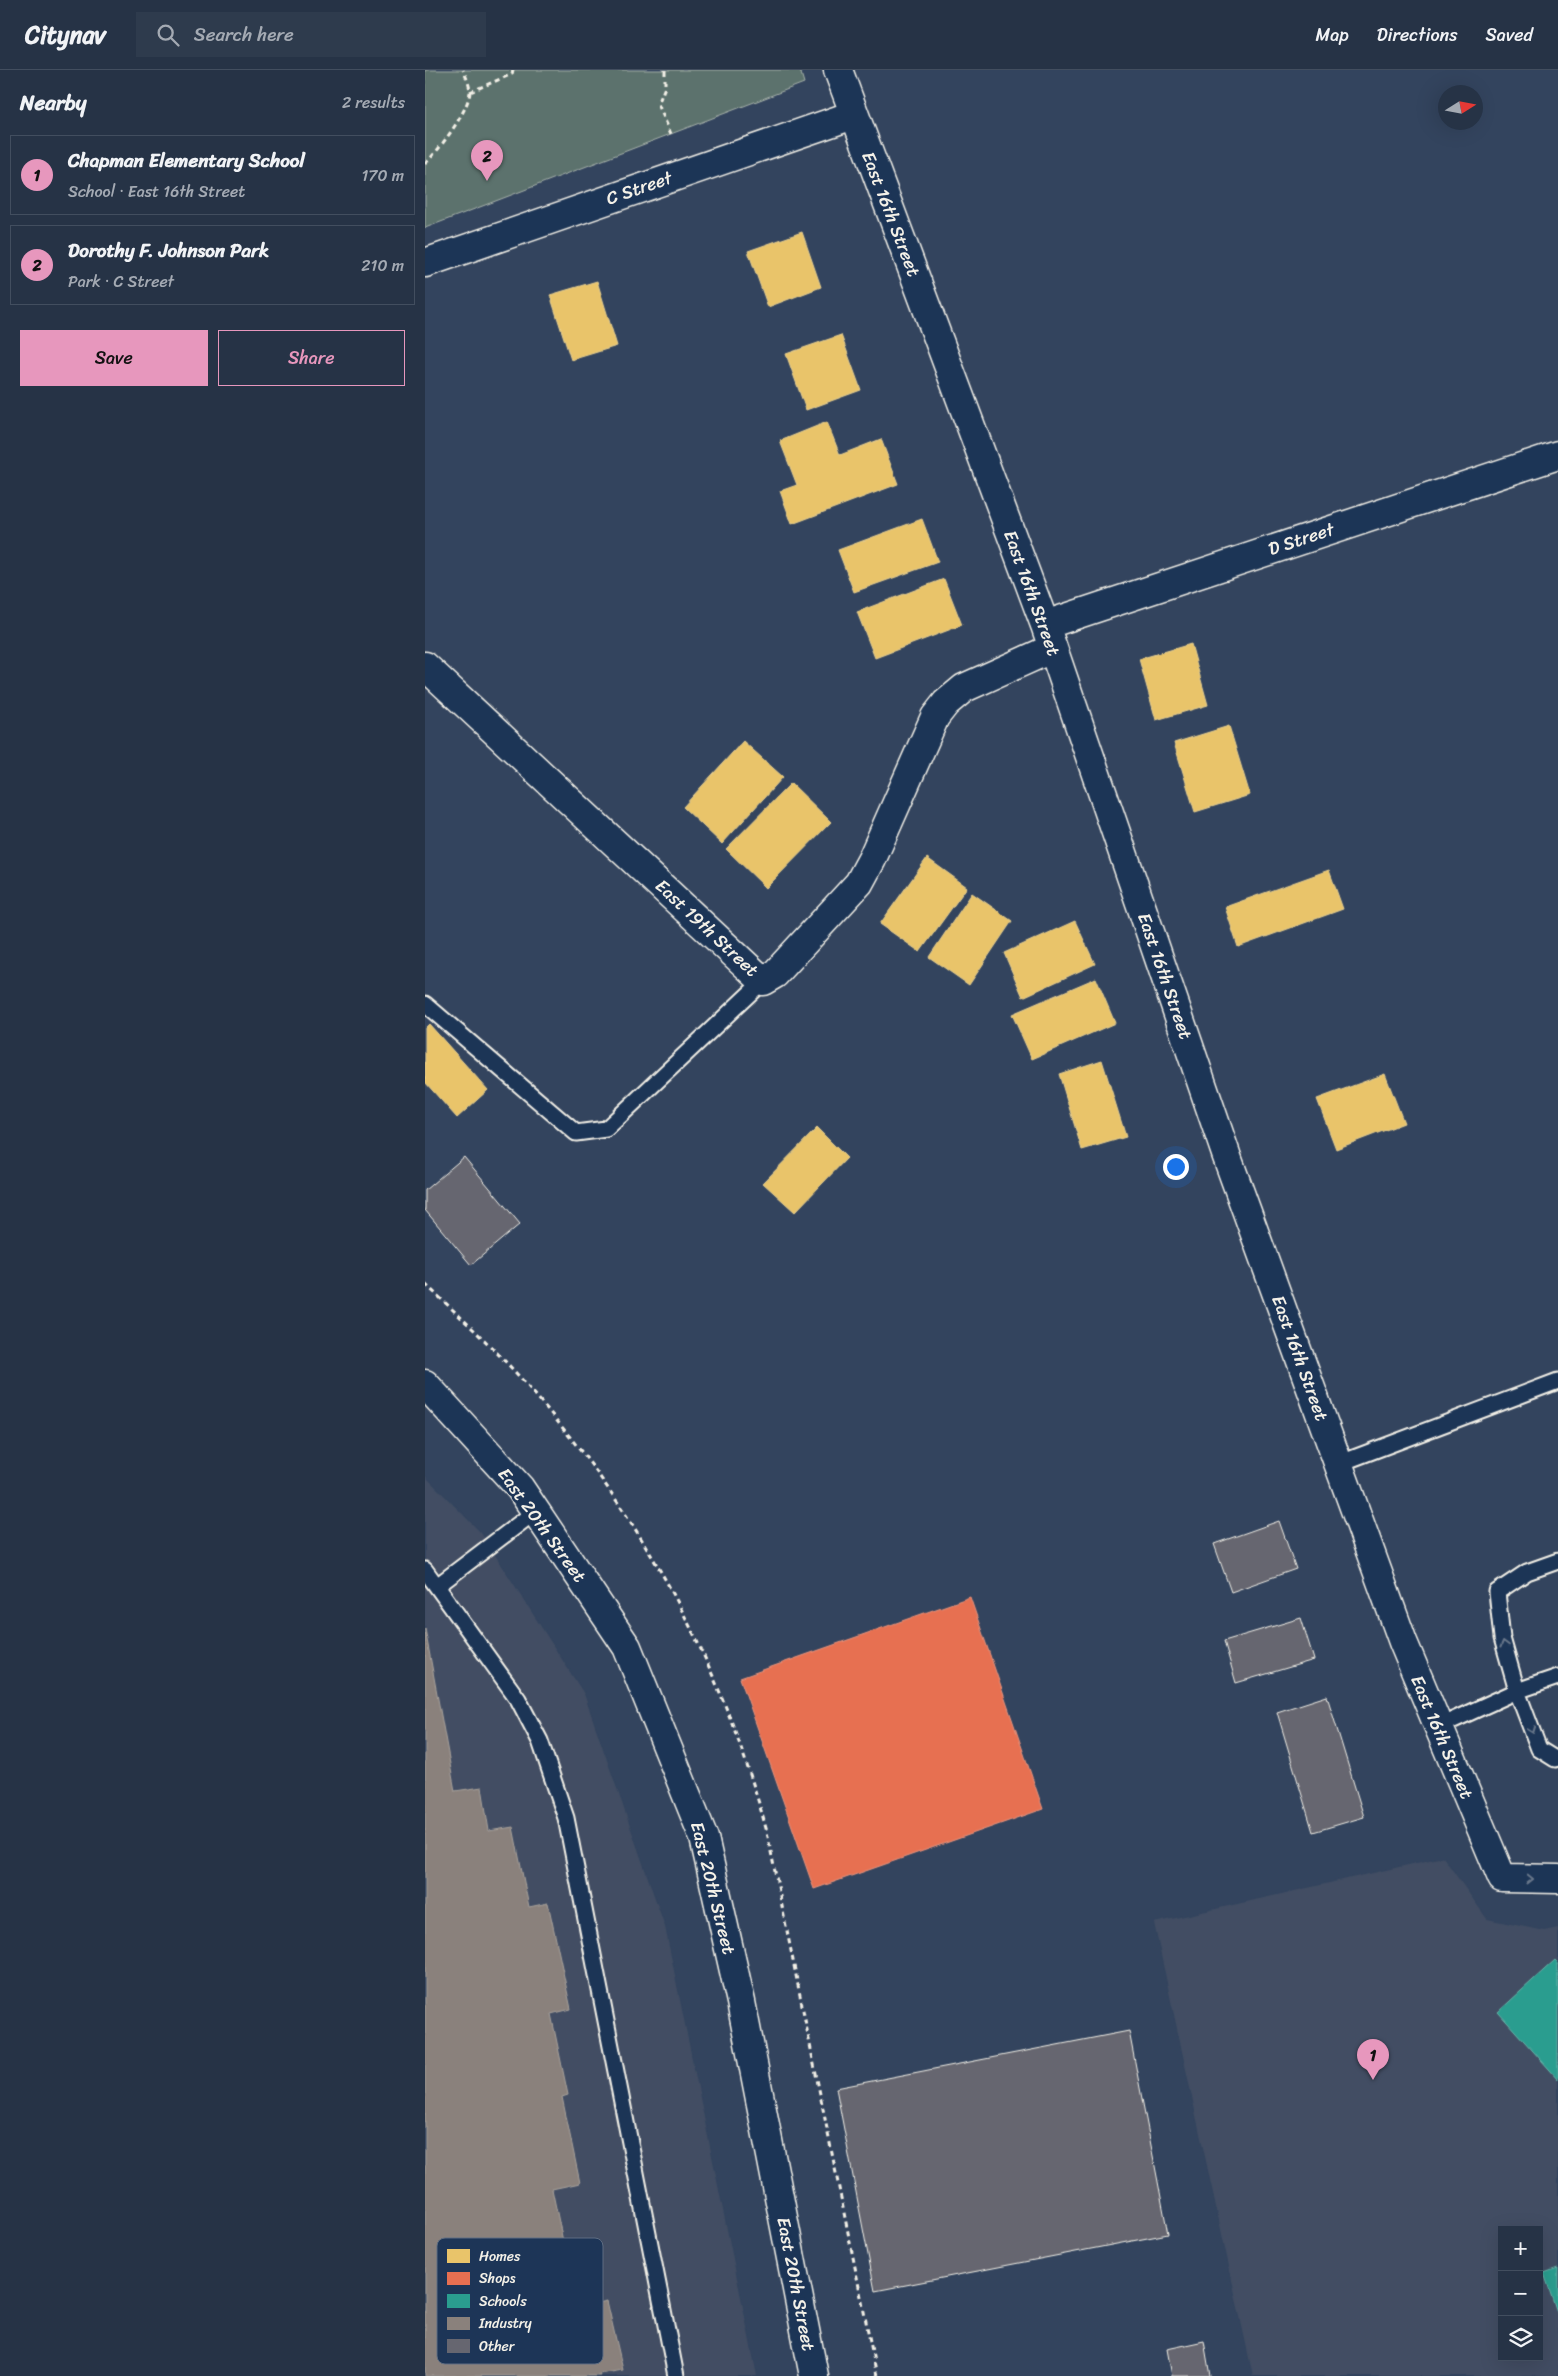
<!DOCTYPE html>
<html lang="en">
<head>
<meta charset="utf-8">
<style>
	body { margin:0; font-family:Sriracha,sans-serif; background:#2e3b4d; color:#f1f3f6 }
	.controls { position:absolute; right:15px; bottom:15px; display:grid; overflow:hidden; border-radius:0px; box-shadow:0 5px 20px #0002 }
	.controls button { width:45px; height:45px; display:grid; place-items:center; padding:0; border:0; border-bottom:1px solid #424e5f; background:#263346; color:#f1f3f6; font:25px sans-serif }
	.compass { position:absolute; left:1013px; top:15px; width:45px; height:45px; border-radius:50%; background:#263346; box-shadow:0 5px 20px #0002; rotate:79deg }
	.you { position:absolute; left:750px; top:1096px; width:18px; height:18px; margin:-12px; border:4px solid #fff; border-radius:50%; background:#1a73e8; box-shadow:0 0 0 8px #1a73e833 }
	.badge { display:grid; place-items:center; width:32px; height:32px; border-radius:50%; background:#e797bd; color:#111; font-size:16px; font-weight:700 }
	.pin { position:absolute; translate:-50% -41px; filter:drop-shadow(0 1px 2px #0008) }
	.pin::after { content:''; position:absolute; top:26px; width:18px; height:15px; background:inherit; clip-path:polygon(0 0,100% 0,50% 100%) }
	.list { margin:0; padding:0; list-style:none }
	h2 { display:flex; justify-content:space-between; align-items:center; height:65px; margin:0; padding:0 20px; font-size:21px }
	h2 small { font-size:16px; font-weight:400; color:#a4aab3 }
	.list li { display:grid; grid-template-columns:32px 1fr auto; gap:15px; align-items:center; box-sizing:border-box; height:80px; margin:0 10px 10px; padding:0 10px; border:1px solid #424e5f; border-radius:0px }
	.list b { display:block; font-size:19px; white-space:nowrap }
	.list p { margin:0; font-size:16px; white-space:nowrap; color:#a4aab3 }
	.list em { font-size:16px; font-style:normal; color:#a4aab3 }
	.actions { display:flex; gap:10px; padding:15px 20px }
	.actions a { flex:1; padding:11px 0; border:1px solid #e797bd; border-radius:0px; text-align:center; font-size:18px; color:#e797bd }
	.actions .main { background:#e797bd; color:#111 }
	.icon { flex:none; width:28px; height:28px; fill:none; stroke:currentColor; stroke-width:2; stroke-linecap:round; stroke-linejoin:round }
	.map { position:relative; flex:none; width:1133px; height:2306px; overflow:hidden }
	header { display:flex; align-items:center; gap:30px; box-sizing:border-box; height:70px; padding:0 25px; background:#263346; border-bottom:1px solid #424e5f }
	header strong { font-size:24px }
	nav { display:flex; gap:28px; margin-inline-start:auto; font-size:18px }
	.search { width:350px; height:45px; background:#2e3b4d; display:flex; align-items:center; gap:12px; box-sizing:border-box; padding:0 18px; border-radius:0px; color:#a4aab3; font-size:19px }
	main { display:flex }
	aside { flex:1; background:#263346 }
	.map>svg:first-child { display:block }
	.built { fill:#424e63; fill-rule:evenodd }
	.green { fill:#5c726d; stroke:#a8b2aa }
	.homes { fill:#e9c46a; stroke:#ecd290 }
	.shops { fill:#e76f51; stroke:#eb967e }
	.schools { fill:#2a9d8f; stroke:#67b6aa }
	.industry { fill:#8a817c; stroke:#aaa39c }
	.building { fill:#666670; stroke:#f4f1e8 }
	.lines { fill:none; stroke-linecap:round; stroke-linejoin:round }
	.lane-casing { stroke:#f4f1e8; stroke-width:19 }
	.street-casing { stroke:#f4f1e8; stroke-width:31 }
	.secondary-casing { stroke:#f4f1e8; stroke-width:31 }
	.path { stroke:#f4f1e8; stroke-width:3; stroke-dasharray:5 4; stroke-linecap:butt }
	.lane { stroke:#1d3557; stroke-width:15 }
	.street { stroke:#1d3557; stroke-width:28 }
	.secondary { stroke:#1d3557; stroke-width:28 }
	.oneway { stroke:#68778a }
	.labels { text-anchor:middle; stroke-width:5; stroke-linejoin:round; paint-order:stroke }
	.street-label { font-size:18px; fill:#f4f1e8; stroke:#1d3557 }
	.key { fill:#1d3557; stroke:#5e6d82; stroke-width:1 }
	.key-label { font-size:14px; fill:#f4f1e8 }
</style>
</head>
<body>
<header>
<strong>Citynav</strong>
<div class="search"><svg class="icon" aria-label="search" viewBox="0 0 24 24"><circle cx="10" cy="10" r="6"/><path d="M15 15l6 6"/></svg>Search here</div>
<nav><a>Map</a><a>Directions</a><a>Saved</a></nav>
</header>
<main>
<aside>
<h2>Nearby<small>2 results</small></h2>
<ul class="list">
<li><span class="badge">1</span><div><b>Chapman Elementary School</b><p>School · East 16th Street</p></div><em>170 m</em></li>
<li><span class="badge">2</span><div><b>Dorothy F. Johnson Park</b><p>Park · C Street</p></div><em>210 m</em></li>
</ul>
<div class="actions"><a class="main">Save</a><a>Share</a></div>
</aside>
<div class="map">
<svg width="1133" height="2306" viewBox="0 0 1133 2306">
	<rect width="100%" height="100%" fill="#33445e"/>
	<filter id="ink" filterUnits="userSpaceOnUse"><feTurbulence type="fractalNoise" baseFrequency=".02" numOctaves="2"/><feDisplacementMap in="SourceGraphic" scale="10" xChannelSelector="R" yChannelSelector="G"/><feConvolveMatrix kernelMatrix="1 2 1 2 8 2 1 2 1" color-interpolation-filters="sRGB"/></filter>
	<g filter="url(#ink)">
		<!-- built -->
		<path class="built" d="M0 1406 56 1463 159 1624 240 1857 332 2306H0Z
			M1018 1787 1062 1849 1119 1861 1133 1858V2306H828L729 1853ZM1077 2160H1114V2287H1077Z"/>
		<!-- green -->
		<path class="green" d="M0 0H375L379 13 0 158Z"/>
		<!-- homes -->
		<path class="homes" d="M377 162 396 217 343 237 323 181Z
			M172 211 192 276 146 290 125 225Z
			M416 265 436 320 381 340 361 284Z
			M402 352 415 385 456 369 473 414 367 454 355 421 372 415 355 371Z
			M497 449 513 492 429 522 413 480Z
			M519 509 537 555 450 588 432 542Z
			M766 574 783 635 731 650 714 589Z
			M804 656 825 725 770 742 749 673Z
			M318 671 358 707 297 774 258 737Z
			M366 713 406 752 341 818 301 779Z
			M502 788 542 817 495 882 455 854Z
			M904 800 918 839 813 877 800 837Z
			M547 823 587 851 544 915 504 887Z
			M650 851 670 894 598 927 579 883Z
			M671 908 690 953 607 989 587 944Z
			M4 954 63 1020 32 1048 0 1012V958Z
			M677 990 701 1067 657 1080 634 1004Z
			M960 1004 979 1053 911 1079 892 1029Z
			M392 1058 422 1088 370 1142 338 1113Z"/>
		<!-- shops -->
		<path class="shops" d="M545 1527 618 1739 389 1819 315 1608Z"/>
		<!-- schools -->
		<path class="schools" d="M1130 1890 1133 1893V2009L1073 1942Z
			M1133 2198V2245L1119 2203Z"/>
		<!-- industry -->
		<path class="industry" d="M0 1559 30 1721 57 1717 64 1761 88 1757 104 1837 123 1833 146 1939 126 1944 143 2025 137 2027 155 2113 127 2119 152 2238 182 2231 198 2300 174 2304 175 2306H0Z"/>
		<!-- building -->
		<path class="building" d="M39 1087 95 1154 46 1195 0 1140V1120Z
			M854 1451 871 1499 806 1522 789 1474Z
			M876 1548 889 1590 811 1613 799 1571Z
			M902 1626 939 1747 888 1762 852 1642Z
			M704 1961 743 2164 450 2221 411 2018Z
			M779 2271 785 2306H747L742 2279Z"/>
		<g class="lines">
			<!-- lane casing -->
			<g class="lane-casing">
				<path id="lane" d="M0 934 151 1063 181 1059 338 911
					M913 1394 1133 1311
					M1133 1491 1102 1502 1072 1522 1077 1568 1092 1621 1114 1679 1130 1689 1133 1688
					M0 1500 93 1629 115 1671 141 1748 251 2306
					M12 1516 111 1441
					M1013 1657 1092 1621 1133 1607"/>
			</g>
			<!-- street casing -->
			<g class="street-casing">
				<path id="street" d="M413 0 620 555 802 1087 978 1572 1077 1808 1133 1809
					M0 193 428 45
					M620 555 1133 385
					M0 596 338 911 350 904 434 813 447 789 510 647 521 633 539 618 628 578"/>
			</g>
			<!-- secondary casing -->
			<g class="secondary-casing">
				<path id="secondary" d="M0 1314 95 1418 202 1577 279 1768 316 1932 389 2306"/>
			</g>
			<!-- path -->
			<path class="path" d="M240 0V17L233 34 246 64
				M45 22 87 4 88 0
				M0 94C14 80 43 42 45 22 45 16 41 6 38 0
				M0 1214C39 1250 78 1286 112 1327 223 1456 298 1598 342 1762L452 2306"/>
			<!-- lane -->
			<use href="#lane" class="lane"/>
			<!-- street -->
			<use href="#street" class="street"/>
			<!-- secondary -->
			<use href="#secondary" class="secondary"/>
		</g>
		<!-- one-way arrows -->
		<defs><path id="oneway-chevron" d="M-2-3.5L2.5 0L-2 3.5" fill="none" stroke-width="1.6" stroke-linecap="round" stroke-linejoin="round" transform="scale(1.25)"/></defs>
		<g class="oneway">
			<use href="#oneway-chevron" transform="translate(1079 1574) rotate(-105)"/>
			<use href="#oneway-chevron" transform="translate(1107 1660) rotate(70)"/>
			<use href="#oneway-chevron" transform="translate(1105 1809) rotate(1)"/>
		</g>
	</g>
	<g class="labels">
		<!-- street labels -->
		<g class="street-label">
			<text transform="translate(214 118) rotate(-19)" y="6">C Street</text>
			<text transform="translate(466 144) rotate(69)" y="6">East 16th Street</text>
			<text transform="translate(876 469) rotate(-18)" y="6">D Street</text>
			<text transform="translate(607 523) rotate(70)" y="6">East 16th Street</text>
			<text transform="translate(282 858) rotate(43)" y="6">East 19th Street</text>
			<text transform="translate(740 906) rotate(71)" y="6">East 16th Street</text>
			<text transform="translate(875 1288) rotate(70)" y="6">East 16th Street</text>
			<text transform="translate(117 1455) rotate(54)" y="6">East 20th Street</text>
			<text transform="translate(1017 1667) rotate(67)" y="6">East 16th Street</text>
			<text transform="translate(288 1818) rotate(76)" y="6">East 20th Street</text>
			<text transform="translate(371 2214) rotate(79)" y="6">East 20th Street</text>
		</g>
	</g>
	<!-- legend -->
	<rect x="12" y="2168" width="166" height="126" rx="8" class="key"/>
	<rect x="22" y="2179" width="23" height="14" fill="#e9c46a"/>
	<rect x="22" y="2202" width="23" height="13" fill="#e76f51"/>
	<rect x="22" y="2224" width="23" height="14" fill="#2a9d8f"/>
	<rect x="22" y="2247" width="23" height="13" fill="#8a817c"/>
	<rect x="22" y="2269" width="23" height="14" fill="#666670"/>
	<g class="key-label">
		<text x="54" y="2191">Homes</text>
		<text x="54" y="2213">Shops</text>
		<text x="54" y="2236">Schools</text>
		<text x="54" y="2258">Industry</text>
		<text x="54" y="2281">Other</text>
	</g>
</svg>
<div class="controls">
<button>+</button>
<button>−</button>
<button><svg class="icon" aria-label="layers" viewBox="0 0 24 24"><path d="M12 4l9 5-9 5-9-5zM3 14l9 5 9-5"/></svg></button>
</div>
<svg class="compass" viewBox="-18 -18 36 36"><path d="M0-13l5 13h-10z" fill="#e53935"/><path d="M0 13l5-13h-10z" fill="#a4aab3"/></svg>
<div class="you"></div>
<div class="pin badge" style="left:948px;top:2010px">1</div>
<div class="pin badge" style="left:62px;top:111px">2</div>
</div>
</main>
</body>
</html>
